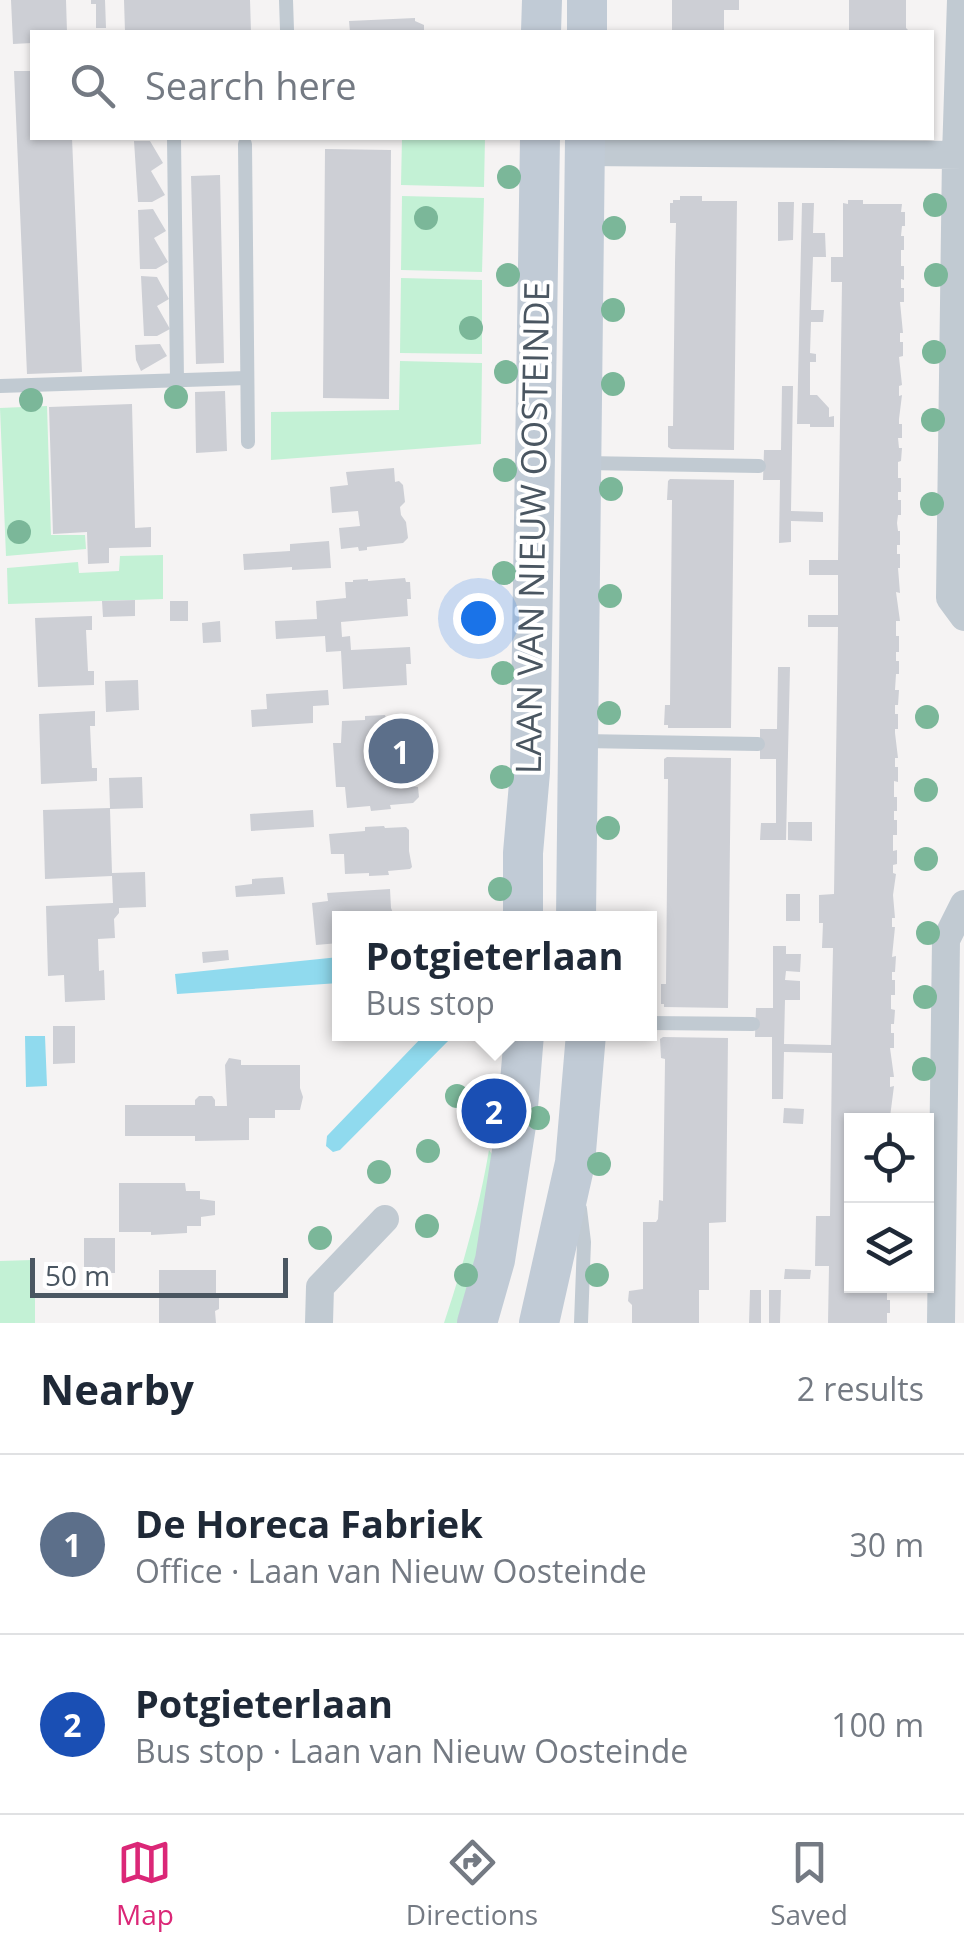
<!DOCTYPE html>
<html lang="en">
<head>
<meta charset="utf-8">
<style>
	body { margin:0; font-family:"Open Sans",sans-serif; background:#f2f2f3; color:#1f2937 }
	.controls { position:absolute; right:30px; bottom:30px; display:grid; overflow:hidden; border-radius:0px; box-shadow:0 2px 8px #0004 }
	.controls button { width:90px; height:90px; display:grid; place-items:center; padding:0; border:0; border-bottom:2px solid #e0e1e3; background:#fff; color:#1f2937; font:50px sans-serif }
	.scale { position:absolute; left:30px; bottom:25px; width:258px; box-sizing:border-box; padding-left:10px; border:5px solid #4a5661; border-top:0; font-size:28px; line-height:35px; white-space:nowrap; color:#4a5661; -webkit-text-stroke:8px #fff; paint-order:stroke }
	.you { position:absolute; left:478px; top:618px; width:35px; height:35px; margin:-25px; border:8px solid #fff; border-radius:50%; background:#1a73e8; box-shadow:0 0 0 15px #1a73e833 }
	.badge { display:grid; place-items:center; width:65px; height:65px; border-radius:50%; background:#db2777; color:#fff; font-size:32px; font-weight:700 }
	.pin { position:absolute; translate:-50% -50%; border:5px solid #fff; box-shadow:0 2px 10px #0006 }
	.popup { position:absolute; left:332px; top:911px; width:325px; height:130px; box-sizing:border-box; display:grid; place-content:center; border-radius:0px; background:#fff; filter:drop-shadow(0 2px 8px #0005); font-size:32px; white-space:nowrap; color:#747a83 }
	.popup b { font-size:38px; color:#1f2937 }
	.popup::after { content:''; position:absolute; left:50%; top:100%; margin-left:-20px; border:20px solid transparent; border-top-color:#fff }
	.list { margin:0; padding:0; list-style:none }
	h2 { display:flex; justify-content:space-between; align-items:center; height:130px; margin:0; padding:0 40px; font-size:42px }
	h2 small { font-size:32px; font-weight:400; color:#747a83 }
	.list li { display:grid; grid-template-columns:65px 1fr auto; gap:30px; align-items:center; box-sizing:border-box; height:180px; padding:0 40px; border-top:2px solid #e0e1e3 }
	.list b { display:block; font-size:38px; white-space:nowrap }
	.list p { margin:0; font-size:32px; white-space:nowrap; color:#747a83 }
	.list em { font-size:32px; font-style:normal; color:#747a83 }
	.icon { flex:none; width:55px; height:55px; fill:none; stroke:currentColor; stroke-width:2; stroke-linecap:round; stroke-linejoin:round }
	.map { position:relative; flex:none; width:964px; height:1323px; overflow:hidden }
	.search { position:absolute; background:#fff; box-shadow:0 2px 8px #0004; left:30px; right:30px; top:30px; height:110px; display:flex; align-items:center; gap:25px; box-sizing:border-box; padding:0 35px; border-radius:0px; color:#747a83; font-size:38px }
	.sheet { height:490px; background:#fff }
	nav { display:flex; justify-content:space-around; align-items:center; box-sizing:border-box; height:140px; border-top:2px solid #e0e1e3; background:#fff; font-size:28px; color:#747a83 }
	nav a { display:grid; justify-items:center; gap:5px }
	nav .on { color:#db2777 }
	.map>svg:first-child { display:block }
	.green { fill:#c3f1d5 }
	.water { fill:#90daee }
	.building { fill:#cdcfd5 }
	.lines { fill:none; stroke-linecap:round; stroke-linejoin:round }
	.service { stroke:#c1cad2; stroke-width:14 }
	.minor { stroke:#c1cad2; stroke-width:28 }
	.secondary { stroke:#c1cbd6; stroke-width:40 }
	.tree { fill:#7bb799 }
	.labels { text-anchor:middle; stroke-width:8; stroke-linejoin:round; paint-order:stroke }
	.street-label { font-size:35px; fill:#4a5661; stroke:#fff }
</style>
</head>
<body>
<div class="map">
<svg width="964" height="1323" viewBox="0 0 964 1323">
	<rect width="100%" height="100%" fill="#f5f3f3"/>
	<!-- green -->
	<path class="green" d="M402 138H485L484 187 401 185Z
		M402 196 484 198 482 272 401 270Z
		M401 278 482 280V354L400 353Z
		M400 361 482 363 481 444 271 460V412L399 410Z
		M47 406 51 535H85L86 549 6 556 0 408Z
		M163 555V599L8 604 7 568 78 562 79 573 119 571 120 556Z
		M489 1150 496 1160 464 1323H444C463 1266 479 1209 489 1150Z
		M32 1260 35 1280V1323H0V1261Z"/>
	<!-- water -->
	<path class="water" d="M339 957V983L177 994 175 974Z
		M425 1034H455L340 1150 333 1152 326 1146 327 1136Z
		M25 1036H45L47 1086 26 1087Z"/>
	<!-- building -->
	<path class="building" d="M11 0H66L67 32H32V43L13 44Z
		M91 0H105L106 28H96V4H91Z
		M124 0H250L251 32H125Z
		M672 0H739V10H724V32H672Z
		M849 0H906V28L910 32H849Z
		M415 18V21L424 25V32H350L349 21Z
		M14 71H32V138H72L82 372 27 374Z
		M134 141H150L163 163 151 171 165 195 152 202H138Z
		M325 149 391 150 389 399 323 398Z
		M220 175 224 363 196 364 191 176Z
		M680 196H702V201H737L734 450 671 449 668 447V426H673L675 263 676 223H670V203H673V200H680Z
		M848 200H863V204H902L901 212H905V226H902L901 236H904V250H901V266H904V280L901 279V288H904V302H900L903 333H900V342H903V356L899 357 902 385 899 386V396L902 395 899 419V424H902V438H898L899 448H902L901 461 898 462V478H901V492H898V500H901V515H898L897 523 898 531H900V545H897V554H900V568H898L900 593 896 592 900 621H896V636H899V652H896V661H899V674H896L895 690H899L898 705H895V714H898V729H895V733L898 758H895V767H898V782L894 781V797H897V811H894V820H897V835H893V851L897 850V864L893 865V873L896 874 893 895 895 918H892V927H895L892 957 896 956 895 972H892V980H895V995H891V1009L895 1010 894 1024H891V1033H894V1048H890L894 1077H890V1087L894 1086 890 1117 893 1116V1120H851V1285L891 1286 890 1291H887V1300H890V1313H887V1323H828L829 1266H815L816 1216H830L832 1053 784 1052 783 1099H772V1037H755L756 1008H773V946H786V954H801L800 972 786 971 785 980 800 981V1000H785L784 1044 831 1045 833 948H822L823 923H819V895L834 894 838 627H808V615H838V575H809V560H838L842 282H831V257H843V203L848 204Z
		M778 202H794L793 240 778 241Z
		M802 203H814L813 233H825L826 257H813L811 310H824L823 322H811L810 353 816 354V362H810V395H817L829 408V417L834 416V427H810V424H797Z
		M153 209 166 231 154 238 168 262 156 269H140L138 210Z
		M141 276 157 277 169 299 157 306 170 329 157 336H144Z
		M160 344 167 356 141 371 136 360 135 345Z
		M782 386H793L791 511 823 512V522L791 521V542L779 543 780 480H763L764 450H781Z
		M225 391 227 451 196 453 195 392Z
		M132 404 135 528 151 527V547L109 548V563L88 564 87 532 53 534 49 407Z
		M394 468 395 482 399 481 403 485 405 502 400 507 401 515 406 522 408 538 403 543 367 547V550L359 551 358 547 341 549 339 528 360 526 358 511 332 513 330 487 348 485 346 472Z
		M670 479 734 480 731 728H668V725H664L665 705H670L672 500H667L668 481Z
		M329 541 331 568 292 570V567L244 570 243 554 290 551V544Z
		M405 578 406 582H410L411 599H407L408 616 341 622 342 637 350 636 351 650 410 647 411 664H406L407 685 343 689 341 651 326 652 325 636 276 639 275 621 317 619 316 601 346 598 345 582H353V580L368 579V581Z
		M135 600V616L103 617 102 601Z
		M170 601H188V621H170Z
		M92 616V630H86L88 671H94V685L38 687 35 618Z
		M220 621 221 642 203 643 202 623Z
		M778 667H790L786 840H760L761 823H776V759H760V729H777Z
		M138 680 139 710 106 712 105 681Z
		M328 690 329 705 313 706V723L252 727 251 710 267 709 266 694Z
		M95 711V726H90L92 768H97V781L41 784 39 714Z
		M385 715 386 718 409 716 408 719 414 722 415 733 408 739 410 782H413L412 786 418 787 419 797 413 803 390 805 391 809 371 811 370 806 347 808 345 787H336L333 743H341L342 721 365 720V716Z
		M667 757 731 758 728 1008 664 1007V1004H661V984H666L668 779H664V759Z
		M142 777 143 808 110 809 111 842 112 873 145 872 146 907 119 908V913L114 919 115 938 98 939 99 971 104 970 105 1000 65 1002 64 975 48 976 46 906 113 903 112 876 45 879 43 810 110 808 109 778Z
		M313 810 314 827 251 831 250 814Z
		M788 822H812V841L788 840Z
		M384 826 385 828 406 827 409 830V851L412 867 410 869 388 871 389 875 369 876V873L345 874 344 854H331L329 834 365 831V827Z
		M283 877 285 894 236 897 235 886 252 884V879Z
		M390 889 391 908 395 918H339V943L316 945 312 903 328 901 327 893Z
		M786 894H800V921H786Z
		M228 950 229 960 203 963 202 952Z
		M53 1026H75V1063L53 1064Z
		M663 1037 728 1038 726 1222 709 1223V1290H699V1323H632V1305L628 1301 629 1291 643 1289V1222H656L658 1219 659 1200 663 1201 665 1062V1059L661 1058 660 1039Z
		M229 1058 241 1060V1065H300V1088L303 1097 300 1110H275V1118H249V1140L195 1141V1136H125V1105H195V1100L199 1096H212L215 1100V1106H227L225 1065Z
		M784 1108 804 1109 803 1124 783 1123Z
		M119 1183H185L186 1191H200V1199L215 1201V1215L201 1217V1226H187V1233L151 1235V1232H119Z
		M84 1238H115V1273H84Z
		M785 1269 811 1270 810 1279H784Z
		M159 1270H216V1294L219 1297V1309L215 1311 216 1323H159Z
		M750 1290H761V1323H749Z
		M769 1290H781L780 1323H769Z"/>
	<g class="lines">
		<!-- service -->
		<path class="service" d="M286 0 287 30
			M174 138 177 380
			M245 144 248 442
			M0 386 247 378
			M585 463 759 466
			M583 741 758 744
			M649 1023 753 1024
			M580 1209 584 1242 581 1323"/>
		<!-- minor -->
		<path class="minor" d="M961 0 956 156 950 598 964 617
			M585 152 964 155
			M319 1323 320 1287 385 1219
			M941 1323 946 940 964 904"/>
		<!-- secondary -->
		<path class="secondary" d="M541 32 542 0
			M587 32V0
			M523 918V853L530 772 540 138
			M576 918 585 138
			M477 1323 495 1260 517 1119 524 1034
			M539 1323 575 1163 586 1034"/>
	</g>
	<!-- trees -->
	<g class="tree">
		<circle cx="509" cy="177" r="12"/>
		<circle cx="935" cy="205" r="12"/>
		<circle cx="426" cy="218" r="12"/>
		<circle cx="614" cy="228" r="12"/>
		<circle cx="508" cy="275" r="12"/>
		<circle cx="936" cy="275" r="12"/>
		<circle cx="613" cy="310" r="12"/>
		<circle cx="471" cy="328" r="12"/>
		<circle cx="934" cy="352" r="12"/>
		<circle cx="506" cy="372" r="12"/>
		<circle cx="613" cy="384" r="12"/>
		<circle cx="176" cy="397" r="12"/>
		<circle cx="31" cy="400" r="12"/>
		<circle cx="933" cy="420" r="12"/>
		<circle cx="505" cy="470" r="12"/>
		<circle cx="611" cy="489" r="12"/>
		<circle cx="932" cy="504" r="12"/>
		<circle cx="19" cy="532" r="12"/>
		<circle cx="504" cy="573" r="12"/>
		<circle cx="610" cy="596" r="12"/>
		<circle cx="503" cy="673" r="12"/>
		<circle cx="609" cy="713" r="12"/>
		<circle cx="927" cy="717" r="12"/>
		<circle cx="502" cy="777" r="12"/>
		<circle cx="926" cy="790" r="12"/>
		<circle cx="608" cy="828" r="12"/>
		<circle cx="926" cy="859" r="12"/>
		<circle cx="500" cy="889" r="12"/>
		<circle cx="928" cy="933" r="12"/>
		<circle cx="925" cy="997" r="12"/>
		<circle cx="924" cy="1069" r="12"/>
		<circle cx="457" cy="1096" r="12"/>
		<circle cx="538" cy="1118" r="12"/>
		<circle cx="428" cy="1151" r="12"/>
		<circle cx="599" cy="1164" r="12"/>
		<circle cx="379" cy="1172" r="12"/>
		<circle cx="427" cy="1226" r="12"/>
		<circle cx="320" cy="1238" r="12"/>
		<circle cx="466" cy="1275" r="12"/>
		<circle cx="597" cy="1275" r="12"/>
	</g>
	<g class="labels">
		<!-- street labels -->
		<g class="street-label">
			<text transform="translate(533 528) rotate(-89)" y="12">LAAN VAN NIEUW OOSTEINDE</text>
		</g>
	</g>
</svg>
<div class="controls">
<button><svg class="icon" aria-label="locate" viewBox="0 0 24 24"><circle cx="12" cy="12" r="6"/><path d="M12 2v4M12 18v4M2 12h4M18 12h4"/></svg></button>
<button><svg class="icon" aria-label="layers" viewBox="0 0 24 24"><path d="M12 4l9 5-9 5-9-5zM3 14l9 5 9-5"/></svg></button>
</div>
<div class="scale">50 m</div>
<div class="you"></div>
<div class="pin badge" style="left:401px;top:751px;background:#5c6f8a">1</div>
<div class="pin badge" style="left:494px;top:1111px;background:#1a4fb4">2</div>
<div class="popup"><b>Potgieterlaan</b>Bus stop</div>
<div class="search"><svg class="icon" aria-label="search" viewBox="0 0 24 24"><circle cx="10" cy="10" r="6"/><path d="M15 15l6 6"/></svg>Search here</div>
</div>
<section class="sheet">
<h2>Nearby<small>2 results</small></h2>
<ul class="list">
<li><span class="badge" style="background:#5c6f8a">1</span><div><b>De Horeca Fabriek</b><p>Office · Laan van Nieuw Oosteinde</p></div><em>30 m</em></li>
<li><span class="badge" style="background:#1a4fb4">2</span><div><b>Potgieterlaan</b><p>Bus stop · Laan van Nieuw Oosteinde</p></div><em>100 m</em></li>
</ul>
</section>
<nav>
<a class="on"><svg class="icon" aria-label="map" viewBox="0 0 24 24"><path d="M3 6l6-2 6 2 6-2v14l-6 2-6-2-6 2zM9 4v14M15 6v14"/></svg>Map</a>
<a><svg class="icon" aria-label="directions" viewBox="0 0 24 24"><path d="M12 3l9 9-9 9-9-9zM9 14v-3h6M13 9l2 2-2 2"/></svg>Directions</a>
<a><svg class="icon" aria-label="saved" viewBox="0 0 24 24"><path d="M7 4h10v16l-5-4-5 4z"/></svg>Saved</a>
</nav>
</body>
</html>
